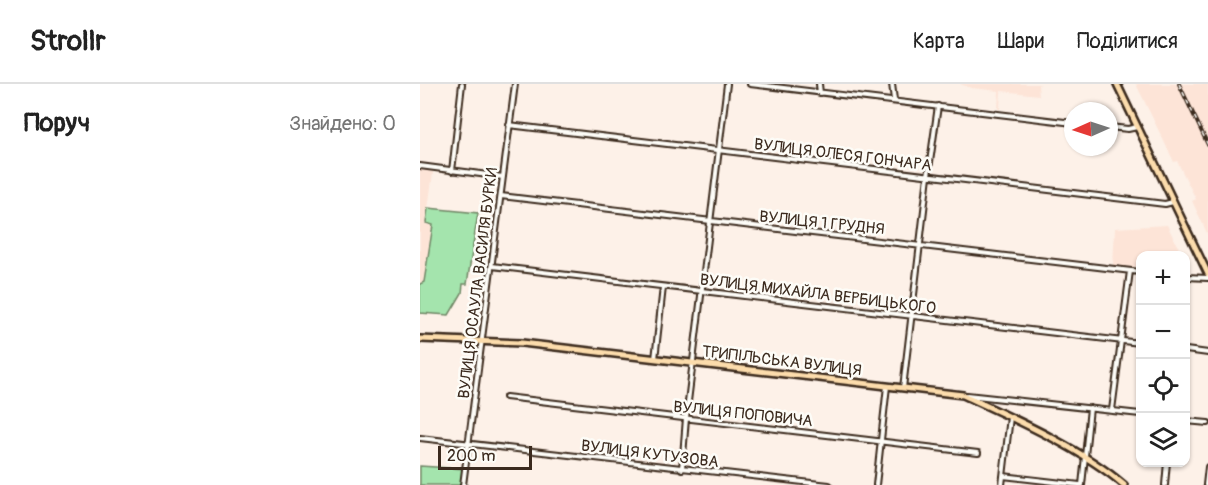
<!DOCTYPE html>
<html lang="uk">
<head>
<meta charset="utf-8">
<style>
	body { margin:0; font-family:Pangolin,sans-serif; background:#f2f2f2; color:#222 }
	.controls { position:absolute; right:18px; bottom:18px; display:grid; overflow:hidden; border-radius:12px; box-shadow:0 2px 4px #0004 }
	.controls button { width:54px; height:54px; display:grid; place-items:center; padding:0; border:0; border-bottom:2px solid #e0e0e0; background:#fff; color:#222; font:30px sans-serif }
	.compass { position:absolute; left:644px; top:18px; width:54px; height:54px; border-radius:50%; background:#fff; box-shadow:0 2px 4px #0004; rotate:267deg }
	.scale { position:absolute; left:18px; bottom:15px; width:94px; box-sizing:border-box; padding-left:6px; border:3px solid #3b2a1e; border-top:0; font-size:16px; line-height:21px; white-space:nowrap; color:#3b2a1e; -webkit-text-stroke:4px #fdfcf7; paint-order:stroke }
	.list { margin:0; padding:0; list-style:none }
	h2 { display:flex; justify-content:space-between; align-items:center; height:78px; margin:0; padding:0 24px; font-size:26px }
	h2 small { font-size:20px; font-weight:400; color:#767676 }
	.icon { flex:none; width:33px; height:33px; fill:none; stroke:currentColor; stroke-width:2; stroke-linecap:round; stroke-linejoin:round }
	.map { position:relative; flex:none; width:788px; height:401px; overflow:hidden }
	header { display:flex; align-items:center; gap:36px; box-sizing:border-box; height:84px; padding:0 30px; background:#fff; border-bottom:2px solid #e0e0e0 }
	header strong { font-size:28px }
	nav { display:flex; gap:33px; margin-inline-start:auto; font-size:21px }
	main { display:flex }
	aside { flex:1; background:#fff }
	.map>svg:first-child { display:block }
	.built { fill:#fde4d7 }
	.green { fill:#a4e4ad; stroke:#708766; stroke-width:1.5 }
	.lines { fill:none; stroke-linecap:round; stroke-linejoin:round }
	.minor-casing { stroke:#3b2a1e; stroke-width:8 }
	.major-casing { stroke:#3b2a1e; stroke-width:10 }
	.minor { stroke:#fdfcf7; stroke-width:4 }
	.major { stroke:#fcdcac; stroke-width:5 }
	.rail-casing { stroke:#3b2a1e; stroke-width:4 }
	.rail { stroke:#fdfcf7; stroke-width:1.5; stroke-dasharray:4.5; stroke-linecap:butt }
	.labels { text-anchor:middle; stroke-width:5; stroke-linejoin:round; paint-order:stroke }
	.street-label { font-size:16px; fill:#3b2a1e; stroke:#fdfcf7 }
</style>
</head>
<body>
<header>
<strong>Strollr</strong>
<nav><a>Карта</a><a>Шари</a><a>Поділитися</a></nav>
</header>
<main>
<aside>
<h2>Поруч<small>Знайдено: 0</small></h2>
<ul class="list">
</ul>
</aside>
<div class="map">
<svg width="788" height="401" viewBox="0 0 788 401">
	<rect width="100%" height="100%" fill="#fdf1e8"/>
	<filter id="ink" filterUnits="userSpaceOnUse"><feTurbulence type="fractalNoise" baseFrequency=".0167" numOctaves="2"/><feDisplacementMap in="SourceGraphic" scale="12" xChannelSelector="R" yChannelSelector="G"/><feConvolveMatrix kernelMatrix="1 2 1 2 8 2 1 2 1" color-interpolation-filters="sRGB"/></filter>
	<g filter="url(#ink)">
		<!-- built -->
		<path class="built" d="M540 0H621L618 1 619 11 581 7 580 25H578L579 7 551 4Z
			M716 0H788V151L772 117 776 115 757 77 754 78Z
			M0 84 12 86 13 89 6 139 12 142 4 198 2 200H0Z
			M747 141 762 171H720V184L693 181 695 144Z"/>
		<!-- green -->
		<path class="green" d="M8 124 58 129 47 200H43L42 209 29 231 0 229V200L4 198 13 141 6 139Z
			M0 382 45 385 43 401H0Z"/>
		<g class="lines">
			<!-- minor casing -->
			<g class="minor-casing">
				<path id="minor" d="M330 0 653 39
					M399 0 400 9
					M472 0 474 16
					M89 41 745 120 753 118
					M689 43 708 45 717 43
					M0 82 83 93
					M32 87 42 0
					M81 112 720 188
					M72 182 720 259
					M766 193 788 194
					M766 266 788 269
					M235 275 243 203
					M483 304 508 92 518 22
					M547 311 720 330
					M86 313 558 369
					M692 326 710 187
					M766 337 788 339
					M0 354 409 401
					M262 385 266 334 307 0
					M583 392 660 401
					M43 401 95 0
					M456 401 467 302
					M582 401 590 333
					M662 401 670 324
					M745 401 747 378
					M786 401 788 383"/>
			</g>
			<!-- major casing -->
			<g class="major-casing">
				<path id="major" d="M697 0 788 190
					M0 255 102 259 543 311C595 335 661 364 704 401"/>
			</g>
			<!-- minor -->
			<use href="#minor" class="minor"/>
			<!-- major -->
			<use href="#major" class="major"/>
			<!-- rail casing -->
			<g class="rail-casing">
				<path id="rail" d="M759 0 788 61"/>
			</g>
			<!-- rail -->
			<use href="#rail" class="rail"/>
		</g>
	</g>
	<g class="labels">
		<!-- street labels -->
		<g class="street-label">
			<text transform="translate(423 70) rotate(7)" y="6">ВУЛИЦЯ ОЛЕСЯ ГОНЧАРА</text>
			<text transform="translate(402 138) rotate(6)" y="6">ВУЛИЦЯ 1 ГРУДНЯ</text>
			<text transform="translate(57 199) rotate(-83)" y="6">ВУЛИЦЯ ОСАУЛА ВАСИЛЯ БУРКИ</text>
			<text transform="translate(398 209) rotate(7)" y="6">ВУЛИЦЯ МИХАЙЛА ВЕРБИЦЬКОГО</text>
			<text transform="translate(362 276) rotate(7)" y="6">ТРИПІЛЬСЬКА ВУЛИЦЯ</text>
			<text transform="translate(323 329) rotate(6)" y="6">ВУЛИЦЯ ПОПОВИЧА</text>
			<text transform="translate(230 369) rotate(7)" y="6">ВУЛИЦЯ КУТУЗОВА</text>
		</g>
	</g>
</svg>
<div class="controls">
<button>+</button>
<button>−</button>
<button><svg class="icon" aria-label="locate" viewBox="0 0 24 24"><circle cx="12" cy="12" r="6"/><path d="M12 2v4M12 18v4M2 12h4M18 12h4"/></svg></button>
<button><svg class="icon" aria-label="layers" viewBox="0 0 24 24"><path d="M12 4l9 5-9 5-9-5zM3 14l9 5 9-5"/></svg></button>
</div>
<svg class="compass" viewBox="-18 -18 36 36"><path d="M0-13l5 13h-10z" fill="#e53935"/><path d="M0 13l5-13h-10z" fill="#767676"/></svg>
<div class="scale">200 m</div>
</div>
</main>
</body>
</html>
